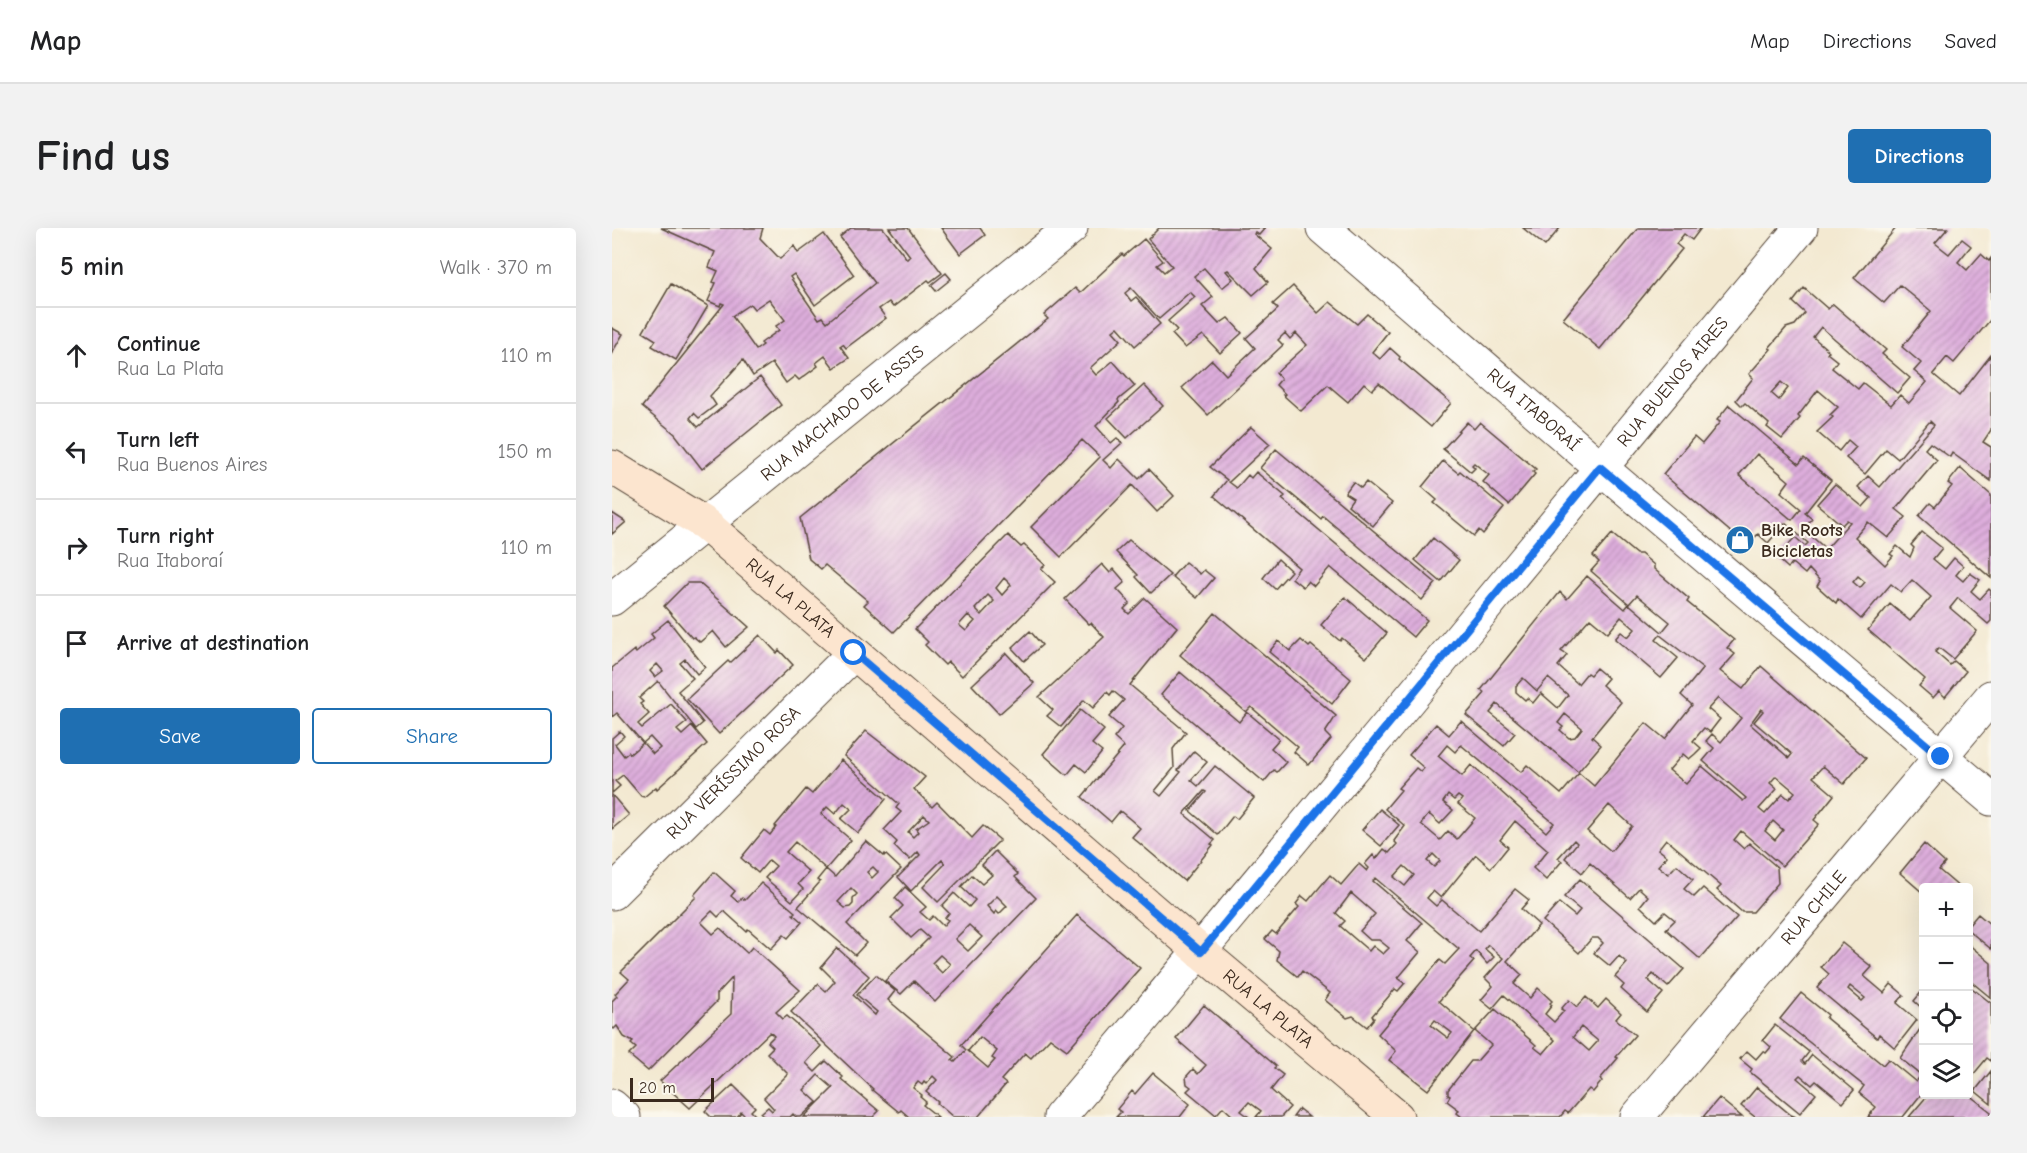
<!DOCTYPE html>
<html lang="en">
<head>
<meta charset="utf-8">
<style>
	body { margin:0; font-family:"Comic Neue",sans-serif; background:#f2f2f2; color:#202124 }
	.controls { position:absolute; right:18px; bottom:18px; display:grid; overflow:hidden; border-radius:6px; box-shadow:0 6px 24px #0002 }
	.controls button { width:54px; height:54px; display:grid; place-items:center; padding:0; border:0; border-bottom:2px solid #e0e0e0; background:#fff; color:#202124; font:30px sans-serif }
	.scale { position:absolute; left:18px; bottom:15px; width:84px; box-sizing:border-box; padding-left:6px; border:3px solid #3b2a1e; border-top:0; font-size:16px; line-height:21px; white-space:nowrap; color:#3b2a1e; -webkit-text-stroke:4px #fbf7ec; paint-order:stroke }
	.stop { position:absolute; width:18px; height:18px; margin:-14px; border:4px solid #1a73e8; border-radius:50%; background:#fff }
	.stop.end { background:#1a73e8; border-color:#fff; box-shadow:0 2px 6px #0008 }
	.list { margin:0; padding:0; list-style:none }
	h2 { display:flex; justify-content:space-between; align-items:center; height:78px; margin:0; padding:0 24px; font-size:26px }
	h2 small { font-size:20px; font-weight:400; color:#757577 }
	.list li { display:grid; grid-template-columns:39px 1fr auto; gap:18px; align-items:center; box-sizing:border-box; height:96px; padding:0 24px; border-top:2px solid #e0e0e0 }
	.list b { display:block; font-size:22px; white-space:nowrap }
	.list p { margin:0; font-size:20px; white-space:nowrap; color:#757577 }
	.list em { font-size:20px; font-style:normal; color:#757577 }
	.actions { display:flex; gap:12px; padding:18px 24px }
	.actions a { flex:1; padding:14px 0; border:2px solid #1f6fb2; border-radius:6px; text-align:center; font-size:21px; color:#1f6fb2 }
	.actions .main { background:#1f6fb2; color:#fff }
	.icon { flex:none; width:33px; height:33px; fill:none; stroke:currentColor; stroke-width:2; stroke-linecap:round; stroke-linejoin:round }
	.map { position:relative; flex:none; width:1379px; height:889px; overflow:hidden; border-radius:6px }
	header { display:flex; align-items:center; gap:36px; box-sizing:border-box; height:84px; padding:0 30px; background:#fff; border-bottom:2px solid #e0e0e0 }
	header strong { font-size:28px }
	nav { display:flex; gap:33px; margin-inline-start:auto; font-size:21px }
	.intro { display:flex; align-items:center; justify-content:space-between; box-sizing:border-box; height:144px; padding:0 36px }
	h1 { margin:0; font-size:42px }
	.button { padding:15px 27px; border-radius:6px; background:#1f6fb2; color:#fff; font-size:21px; font-weight:700 }
	main { display:flex; gap:36px; padding:0 36px }
	aside { flex:1; background:#fff; border-radius:6px; box-shadow:0 6px 24px #0002 }
	.map>svg:first-child { display:block }
	.building { fill:url(#building-hatch); fill-rule:evenodd }
	.lines { fill:none; stroke-linecap:round; stroke-linejoin:round }
	.street-casing { stroke:#574739; stroke-width:35 }
	.secondary-casing { stroke:#574739; stroke-width:35 }
	.street { stroke:#fff; stroke-width:33 }
	.secondary { stroke:#fce5cf; stroke-width:33 }
	.route { stroke:#1a73e8; stroke-width:8 }
	.labels { text-anchor:middle; stroke-width:4.5; stroke-linejoin:round; paint-order:stroke }
	.street-label { font-size:18px; fill:#3b2a1e; stroke:#fbf7ec }
	.poi-label { font-size:18px; font-weight:bold; fill:#3b2a1e; stroke:#fbf7ec; text-anchor:start }
</style>
</head>
<body>
<header>
<strong>Map</strong>
<nav><a>Map</a><a>Directions</a><a>Saved</a></nav>
</header>
<div class="intro"><h1>Find us</h1><a class="button">Directions</a></div>
<main>
<aside>
<h2>5 min<small>Walk · 370 m</small></h2>
<ul class="list">
<li><svg class="icon" aria-label="ahead" viewBox="0 0 24 24"><path d="M12 20V5M6 11l6-6 6 6"/></svg><div><b>Continue</b><p>Rua La Plata</p></div><em>110 m</em></li>
<li><svg class="icon" aria-label="left" viewBox="0 0 24 24"><path d="M17 20v-9H6M10 6l-5 5 5 5"/></svg><div><b>Turn left</b><p>Rua Buenos Aires</p></div><em>150 m</em></li>
<li><svg class="icon" aria-label="right" viewBox="0 0 24 24"><path d="M7 20v-9h11M14 6l5 5-5 5"/></svg><div><b>Turn right</b><p>Rua Itaboraí</p></div><em>110 m</em></li>
<li><svg class="icon" aria-label="arrive" viewBox="0 0 24 24"><path d="M6 21V4h12l-3 4 3 4H6"/></svg><div><b>Arrive at destination</b></div></li>
</ul>
<div class="actions"><a class="main">Save</a><a>Share</a></div>
</aside>
<div class="map">
<svg width="1379" height="889" viewBox="0 0 1379 889">
	<defs>
		<pattern id="building-hatch" width="6" height="6" patternUnits="userSpaceOnUse" patternTransform="scale(1.5)"><rect width="6" height="6" fill="#deaedd"/><path d="M-1 1l2-2M0 6l6-6M5 7l2-2" fill="none" stroke="#b58eb3"/></pattern>
	</defs>
	<rect width="100%" height="100%" fill="#fbf7ec"/>
	<filter id="ink" filterUnits="userSpaceOnUse"><feTurbulence type="fractalNoise" baseFrequency=".0167" numOctaves="2"/><feDisplacementMap in="SourceGraphic" scale="12" xChannelSelector="R" yChannelSelector="G"/><feConvolveMatrix kernelMatrix="1 2 1 2 8 2 1 2 1" color-interpolation-filters="sRGB"/></filter>
	<filter id="wash" filterUnits="userSpaceOnUse"><feTurbulence type="fractalNoise" baseFrequency=".008" numOctaves="4" result="noise"/><feDisplacementMap in="SourceGraphic" scale="24" xChannelSelector="R" yChannelSelector="G"/><feGaussianBlur stdDeviation="1.35" result="paint"/><feColorMatrix in="noise" values="0 0 0 0 0 0 0 0 0 0 0 0 0 0 0 0 0 1.4 0 .05"/><feComposite in="paint" operator="in"/></filter>
	<g filter="url(#wash)">
		<rect width="100%" height="100%" fill="#f3e9d1"/>
		<g id="blocks">
			<!-- building -->
			<path class="building" d="M49 0H151L148 10 168 31 182 18 186 25 212 6 242 47 203 77 182 46 178 49 207 91 211 89 215 94 263 55 228 9 239 0H271L295 31 298 28 277 0H296L330 45 318 54 316 52 281 79 277 74 267 81 274 90 234 120 231 116 228 118 237 130 222 140 213 128 204 135 206 138 187 152 183 148 174 155 160 135 141 148 131 132 98 168 104 177 87 190 82 185 78 190 86 199 148 149 169 177 90 241 63 206 30 179 112 76 109 75 108 78 96 73 104 55 101 54 106 43 97 39 103 24ZM157 71 173 92 164 98 167 102 149 115 151 117 144 122 120 88 138 76 142 81Z
				M329 0H368L373 7 348 26Z
				M547 0H653L647 7 643 4 642 6 660 21 644 40 656 54 641 67 616 42 614 43 621 51 610 60 592 40 582 48 601 69 590 78 607 96 616 90 630 105 608 125 591 107 573 120 560 106 565 102 556 93 583 69 578 64 547 91 519 60 513 65 519 73 524 69 548 96 523 118 506 99 501 103 509 112 478 140 484 147 501 133 523 158 506 172 507 174 484 198 499 215 505 210 510 215 491 232 499 240 507 231 527 251 537 241 562 268 545 284 520 257 449 329 419 299 488 229 470 212 282 404 252 377 256 373 213 337 209 341 197 331 188 290 436 91 432 87 463 60 468 65 510 26 512 28 532 11 551 33 545 37 552 44 557 40 560 38 536 11Z
				M911 0H948L933 18Z
				M1026 0H1089L1080 12 1072 6 1064 16 1070 21 988 121 951 91Z
				M1284 0H1336L1323 15 1337 26 1350 11 1359 18 1346 34 1355 42 1369 26 1377 33 1379 30V91L1342 135 1335 129 1321 146 1347 168 1379 127V202L1371 214 1379 219V253L1340 225 1338 229 1318 215 1313 221 1325 232 1284 281 1294 289 1276 310 1256 294 1243 309 1273 337 1281 328 1278 326 1285 318 1298 329 1302 320 1299 317 1310 304 1330 320 1321 331 1333 341 1342 330 1351 338 1344 347 1351 353 1358 345 1368 352 1359 363 1368 371 1377 361 1379 363V393L1376 396 1346 370 1338 380 1365 403 1341 431 1327 420 1323 424 1338 437 1342 433 1354 443 1333 469 1327 463 1321 470 1307 458 1313 451 1256 402 1278 376 1298 393 1319 369 1300 352 1289 364 1279 356 1249 391 1226 371 1224 375 1205 358 1208 353 1197 341 1193 346 1180 335 1176 340 1165 330 1183 309 1193 318 1196 315 1173 295 1156 315 1146 306 1135 318 1051 246 1082 209 1090 216 1108 194 1105 192 1117 177 1187 236 1192 230 1219 252 1193 285 1200 291 1191 301 1214 321 1238 294 1235 292 1230 297 1205 276 1223 256 1251 279 1259 270 1246 259 1256 248 1268 259 1322 197 1318 193 1286 231 1274 221 1253 246 1234 230 1244 219 1236 212 1227 223 1205 204 1221 189 1218 187 1226 179 1206 162 1186 188 1188 190 1170 211 1155 199 1157 196 1133 175 1130 178 1124 172 1141 150 1137 146 1159 121 1157 120 1174 100 1183 97 1193 85 1181 74 1192 60 1216 81 1221 76 1274 122 1270 126 1298 150 1285 165 1209 99 1201 109 1217 123 1215 125 1225 133 1220 140 1246 161 1251 155 1279 177 1288 167 1297 175 1315 154 1302 143 1309 135 1290 119 1319 83 1288 57 1272 75 1242 50ZM1169 154 1176 160 1167 172 1159 165ZM1145 226 1177 253 1169 264 1189 281 1180 292 1127 247ZM1246 348 1253 354 1248 360 1241 354Z
				M334 45 339 51 324 63 319 57Z
				M59 56 96 78 64 132 40 118 44 112 31 104Z
				M681 58 706 85 718 74 745 96 755 86 776 104 760 124 768 131 778 120 788 129 787 131 839 175 819 199 767 155 760 162 752 155 736 174 716 157 689 183 671 167 673 166 664 157 669 151 664 145 695 117 684 105 678 111 673 105 666 112 671 117 596 187 570 160 600 132 614 147 643 120 634 110 666 81 661 76Z
				M0 100 11 106 0 125Z
				M532 157 551 178 515 210 496 190Z
				M855 194 862 201 868 194 924 241 921 244 923 246 897 277 871 254 877 247 862 235 860 237 863 240 859 244 831 221Z
				M639 199 658 216 617 254 625 260 636 247 639 250 644 244 673 268 670 271 815 392 801 409 718 339 702 358 696 353 691 359 680 350 687 340 602 268 615 252 598 239Z
				M664 221 824 355 810 372 711 288 709 291 648 240Z
				M831 233 846 245 848 243 892 280 871 306 867 302 862 308 822 275 825 272 810 259Z
				M1348 240 1379 267V350L1307 288 1318 275 1323 279 1340 258 1336 255Z
				M741 254 749 260 754 254 780 275 761 298 736 277 741 270 733 265Z
				M0 285 14 294 0 306Z
				M1000 306 1024 326H1029L1042 337V341L1077 371 1075 374 1122 412 1115 420 1123 426 1108 443 1131 461 1149 438 1254 530 1232 556 1211 538 1201 549 1222 567 1202 592 1207 596 1170 638 1129 603 1122 612 1132 621 1137 615 1165 639 1166 655 1141 684H1130L1105 662 1109 658 1054 611 1046 621 1055 628 1046 638 1056 646 1065 637 1081 651 1072 661 1082 669 1091 660 1125 689 1088 731 1054 701 1063 692 1053 684 1044 693 1028 678 1036 668 1027 660 1018 670 978 635 970 645 953 630 965 615 962 612 946 630 950 633 934 652 921 640 936 622 903 593 888 612 896 619 879 640 864 627 829 670 821 663 815 670 824 678 830 672 867 703 903 661 917 672 909 681 927 697 895 733 910 747 902 756 918 770 926 760 940 773 938 775 940 777 933 786 942 794 952 783 949 781 957 772 965 779 974 769 986 780 994 771 1009 785 1004 791 1023 807 1004 829 1006 830 988 851 990 853 981 864 977 861 956 885 953 883 948 889H850L845 885 847 882 835 873 838 868 836 867V862L859 833H865L879 817 863 803 883 781 924 817 922 819 931 826 943 812 892 767 880 781 869 772 881 758 873 750 891 730 876 717 873 721 882 729 875 736 864 723 858 730 862 733 827 773 862 803 816 862 777 832 784 823 766 806 828 732 833 736 847 721 763 650 761 653 810 695 795 713 808 724 786 750 793 755 786 763 783 761 760 788 762 790 755 799 741 788 735 790 713 772 718 765 690 743 686 749 665 732 667 723 653 711 660 703 664 706 687 679 684 676 690 668 696 673 718 647 729 657 747 636 755 643 757 640 753 636 761 627 764 631 772 621 777 625 785 616 782 613 793 598 773 581 789 562 786 560 804 540 809 544 812 540 797 527 824 496 837 507 849 493 909 544 915 537 949 566 967 545 982 558 1034 495 1053 511 1080 477 1069 467 1091 440 1048 407 1044 412 1066 430 1049 450 1003 411 1009 404 1016 409 1023 401 1009 389 996 405 978 390 949 423 955 427 946 438 966 456 975 445 978 447 984 440 996 450 990 457 1009 474 980 509 989 517 966 544 885 476 878 485 903 505 892 518 854 487 873 465 869 462 948 364 955 371 975 348 1013 381 1017 376 979 343 987 334 981 328ZM1025 367 1058 394 1050 404 1017 376ZM911 450 925 463 936 450 956 467 946 480 929 465 921 475 915 470 913 472 904 464V458ZM1106 470 1129 490 1109 514 1100 506 1094 513 1102 520 1091 533 1134 570 1131 573 1090 538 1074 556 1057 542 1071 526 1077 531 1083 526 1089 520 1081 513 1092 500 1098 504 1108 491 1096 481ZM1149 481 1151 483 1142 494 1180 526 1177 530 1138 496ZM953 486 970 500 963 509 957 510 948 502 951 499 946 495ZM835 517 843 524 849 517 942 595 934 604 859 537 850 548 826 528ZM1164 548 1183 564 1177 571 1171 566 1153 586 1147 581 1165 561 1158 555ZM836 567 842 572 846 568 850 571 846 576 863 590 845 611 836 603 828 612 809 596 817 586 828 596 841 582 831 574ZM997 577 1020 598 999 623 975 603ZM1161 593 1171 602 1163 612 1153 603ZM821 626 828 633 822 639 815 633ZM792 638 802 647 793 658 782 649ZM739 665 763 686 748 703 758 712H767L777 720 771 726 761 718 757 723 728 698 733 693 724 685ZM823 792 840 805 836 810 819 797ZM969 799 986 813 977 823 961 809Z
				M396 307 409 319 412 317 433 337 429 341 443 354 350 448 336 434 333 437 313 417 316 414 303 401ZM392 350 399 357 390 367 384 360ZM376 367 382 373 369 387 363 381ZM356 387 363 393 354 403 347 397Z
				M821 310 847 332 829 354 803 332Z
				M517 312 558 347 539 365 524 349 526 347 504 324Z
				M666 331 679 343 663 361 651 350Z
				M573 334 588 346 592 342 602 350 585 370 560 349Z
				M490 336 498 345 502 341 513 354 505 361 518 375 512 381 517 386 533 370 565 399 518 457 574 504 561 521 562 540 543 563 549 568 569 544 566 542 582 523 595 534 579 552 586 558 603 538 642 570 625 591 621 588 606 607 578 583 594 564 592 563 572 586 603 612 599 616 601 617 572 653 520 609 528 600 519 592 508 583 499 594 470 569 512 519 502 510 510 500 497 489 512 472 501 463 498 467 495 464 481 480 472 472 449 499 435 488 441 482 427 469 492 409 479 395 477 396 453 371Z
				M75 355H87L137 399 114 419 101 403 88 414 82 409 80 410 52 378Z
				M733 369 775 405 754 430 730 410 728 413 709 397Z
				M603 385 724 488 713 505 719 511 697 537 682 524 686 519 639 479 634 484 568 427Z
				M56 392 93 439 85 446 73 431 68 435 81 450 66 463 91 495 84 501 46 453 27 470 31 474 28 476 37 486 26 496 30 500 59 476 75 494 65 502 70 507 80 498 95 516 45 561 44 559 32 569 29 568 11 547 3 553 8 558 0 565V510L8 503 12 508 3 516 12 528 17 524 18 526 31 515 5 485 0 489V440L22 422 24 425 42 410 39 406ZM45 436 51 443 43 449 38 443ZM38 509 48 520 41 526 31 515Z
				M418 403 430 417 412 433 400 420Z
				M148 407 165 425 167 422 181 437 107 506 75 471 116 433 118 435Z
				M689 412 697 419 699 417 739 451 720 476 657 424 666 413 678 423Z
				M394 425 422 455 387 486 360 457Z
				M568 444 627 494 635 484 667 511 659 520 674 534 665 544 662 542 652 554 549 467Z
				M468 482 492 502 480 516 490 524 474 544 464 536 455 547 431 526Z
				M254 503 313 549 302 561 320 579 325 574 360 610 371 598 388 612 326 674 311 659 333 636 330 632 299 663 286 649 308 627 306 624 298 632 293 627 292 628 282 618 285 614 272 602 289 584 284 580 287 576 232 528ZM312 587 317 592 304 601 306 604 301 609 296 604Z
				M229 532 274 571 246 605 229 591 239 581 232 575 223 586 215 579 209 586 239 612 214 641 183 614 174 624 197 644 186 656 191 661 180 673 153 650 164 638 157 632 146 645 129 630 152 602 158 607 164 599 163 598 194 561 200 566Z
				M0 567 17 587 0 601Z
				M768 581 787 597 769 618 750 602Z
				M254 613 272 628 273 626 289 641 235 696 254 715 243 727 186 679 208 654 205 652 214 641 223 649ZM261 639 266 644 260 650 255 644ZM239 660 245 666 241 670V676L238 679 233 680 226 674Z
				M1312 616 1333 635 1327 642 1348 660H1312L1311 665 1288 645Z
				M383 623 406 646 403 649 424 670 323 774 302 753 289 766 273 753 317 710 308 702 299 710 279 690 291 678 283 670 293 659 314 679 308 684 317 692 321 688 331 698 336 692 333 690 337 685 330 678 342 665 357 679 363 672 349 659 360 647 370 656 380 647 370 637ZM385 668 395 678 387 686 384 683 382 686 375 678ZM357 697 370 709 356 723 343 711ZM328 727 338 736 330 745 320 735Z
				M102 644 123 663 119 668 126 674 130 670 133 672 149 655 183 684 181 686 190 694 176 710 172 707 159 721 136 701 134 703 112 683 106 689 100 683 89 694 101 706 108 700 135 725 140 719 188 762 164 784 171 791 175 788 209 818 194 835 203 844 214 833 231 849 229 851 267 883 261 889H192L221 860 206 847 192 862 205 874 189 889H184L181 886 178 889H153L149 885 156 879 160 883 162 881 152 870 176 846 155 825 161 819 156 814 162 808 158 804 78 880 48 853 119 786 120 750 105 766V773L36 843 17 827 24 820 19 816 21 814 12 809 5 798 2 801 0 799V773L5 768 3 766 17 751 9 744 84 669 82 667Z
				M968 651 1072 741 1056 759 1041 746 1036 752 1051 765 1035 784 1009 761 1012 757 1003 749 1015 735 1007 728 998 738 982 725 991 715 986 710H980L967 725 931 693 947 675 963 688 968 682 952 669Z
				M1366 686 1379 697V721L1356 702V698Z
				M465 687 528 740 455 822 438 810 419 830 413 825 389 852 394 856 366 889H341L325 875 326 874 314 864 325 852 321 848 314 856 312 854 310 857 306 854 301 860 310 867 308 869 314 874 311 877 326 889H297L289 882 287 884 260 862 261 861 179 784 206 756 214 763 223 753 209 739 225 720 257 748 241 767 263 787 265 784 245 767 264 747 283 763 276 772 343 829 340 832 343 834 354 822 349 817ZM368 809 385 823 380 830 383 832 376 840 356 823Z
				M1230 715 1260 739 1252 748 1272 765 1279 756 1292 767 1285 775 1305 792 1283 820 1267 806 1265 810 1205 760 1217 746 1209 739ZM1238 758 1253 770 1250 773 1236 761Z
				M1356 716 1379 735V770L1356 751Z
				M1356 757 1379 775V833L1375 830 1356 853Z
				M1311 762V781L1302 773Z
				M1189 765 1216 787 1214 790 1271 837 1276 831 1304 854 1309 847 1288 830 1311 797V864L1291 889H1256L1264 879 1247 865 1252 858 1168 791Z
				M592 777 664 838 662 840 671 847 659 862 678 879 669 889H644L649 883 637 874 629 883 637 889H622L611 879 604 887 575 863 579 859 575 856 574 849 581 841 586 846 594 837 564 811Z
				M1163 797 1197 824 1190 833 1193 836 1200 827 1242 862 1231 875 1204 853 1200 857 1188 847 1185 850 1204 866 1188 885 1138 844 1140 841 1128 831 1135 823 1144 831 1151 823 1154 825 1159 819 1151 812Z
				M1379 843V876L1363 863Z
				M541 845 578 876 568 889H504L509 884 505 881 520 863 523 866Z
				M121 857 143 879 139 883 145 889H134L129 884 125 889H99L93 883Z
				M1145 859 1179 887 1184 889H1143L1129 878Z
				M1316 867H1357L1379 884V889H1297Z
				M1107 870 1130 889H1091Z
				M687 881 697 889H681Z"/>
		</g>
	</g>
	<g filter="url(#ink)">
		<use href="#blocks" fill-opacity="0" stroke="#574739" stroke-width="1.5"/>
		<g class="lines">
			<!-- street casing -->
			<g class="street-casing">
				<g id="street">
					<path id="s1" d="M711 0 988 239 1379 571"/>
					<path id="s2" d="M0 371 459 0"/>
					<path id="s3" d="M0 665 242 425"/>
					<path d="M0 878 12 889"/>
					<path id="s4" d="M448 889C698 595 941 295 1189 0"/>
					<path id="s5" d="M1025 889 1379 469"/>
				</g>
			</g>
			<!-- secondary casing -->
			<g class="secondary-casing">
				<g id="secondary">
					<path id="s6" d="M0 239 93 296 589 724 785 889"/>
				</g>
			</g>
			<!-- street -->
			<use href="#street" class="street"/>
			<!-- secondary -->
			<use href="#secondary" class="secondary"/>
		</g>
	</g>
	<g class="lines" filter="url(#ink)">
		<!-- route -->
		<path class="route" d="M242 425 589 724 988 239 1329 529"/>
	</g>
	<!-- icons -->
	<defs>
		<g id="shop-disc" transform="scale(1.5)"><circle r="9.5" fill="#1f6fb2" stroke="#fbf7ec"/><path d="M-5-2.5h2.3a2.7 3.5 0 0 1 5.4 0H5L5.5 6h-11ZM-1.5-2.5h3a1.5 2.3 0 0 0-3 0Z" fill="#fff"/></g>
	</defs>
	<g fill-rule="evenodd">
		<use href="#shop-disc" x="1128" y="312"/>
	</g>
	<g class="labels">
		<!-- street labels -->
		<g class="street-label">
			<text dy="6" stroke="none"><textPath href="#s4" startOffset="957">RUA BUENOS AIRES</textPath></text>
			<text dy="6" stroke="none"><textPath href="#s1" startOffset="278">RUA ITABORAÍ</textPath></text>
			<text dy="6" stroke="none"><textPath href="#s2" startOffset="296">RUA MACHADO DE ASSIS</textPath></text>
			<text dy="6" stroke="none"><textPath href="#s6" startOffset="222">RUA LA PLATA</textPath></text>
			<text dy="6" stroke="none"><textPath href="#s3" startOffset="171">RUA VERÍSSIMO ROSA</textPath></text>
			<text dy="6" stroke="none"><textPath href="#s5" startOffset="274">RUA CHILE</textPath></text>
			<text dy="6" stroke="none"><textPath href="#s6" startOffset="852">RUA LA PLATA</textPath></text>
		</g>
		<!-- poi labels -->
		<g class="poi-label">
			<text x="1149" y="308">Bike Roots<tspan x="1149" dy="21">Bicicletas</tspan></text>
		</g>
	</g>
</svg>
<div class="controls">
<button>+</button>
<button>−</button>
<button><svg class="icon" aria-label="locate" viewBox="0 0 24 24"><circle cx="12" cy="12" r="6"/><path d="M12 2v4M12 18v4M2 12h4M18 12h4"/></svg></button>
<button><svg class="icon" aria-label="layers" viewBox="0 0 24 24"><path d="M12 4l9 5-9 5-9-5zM3 14l9 5 9-5"/></svg></button>
</div>
<div class="scale">20 m</div>
<div class="stop" style="left:242px;top:425px"></div>
<div class="stop end" style="left:1329px;top:529px"></div>
</div>
</main>
</body>
</html>
